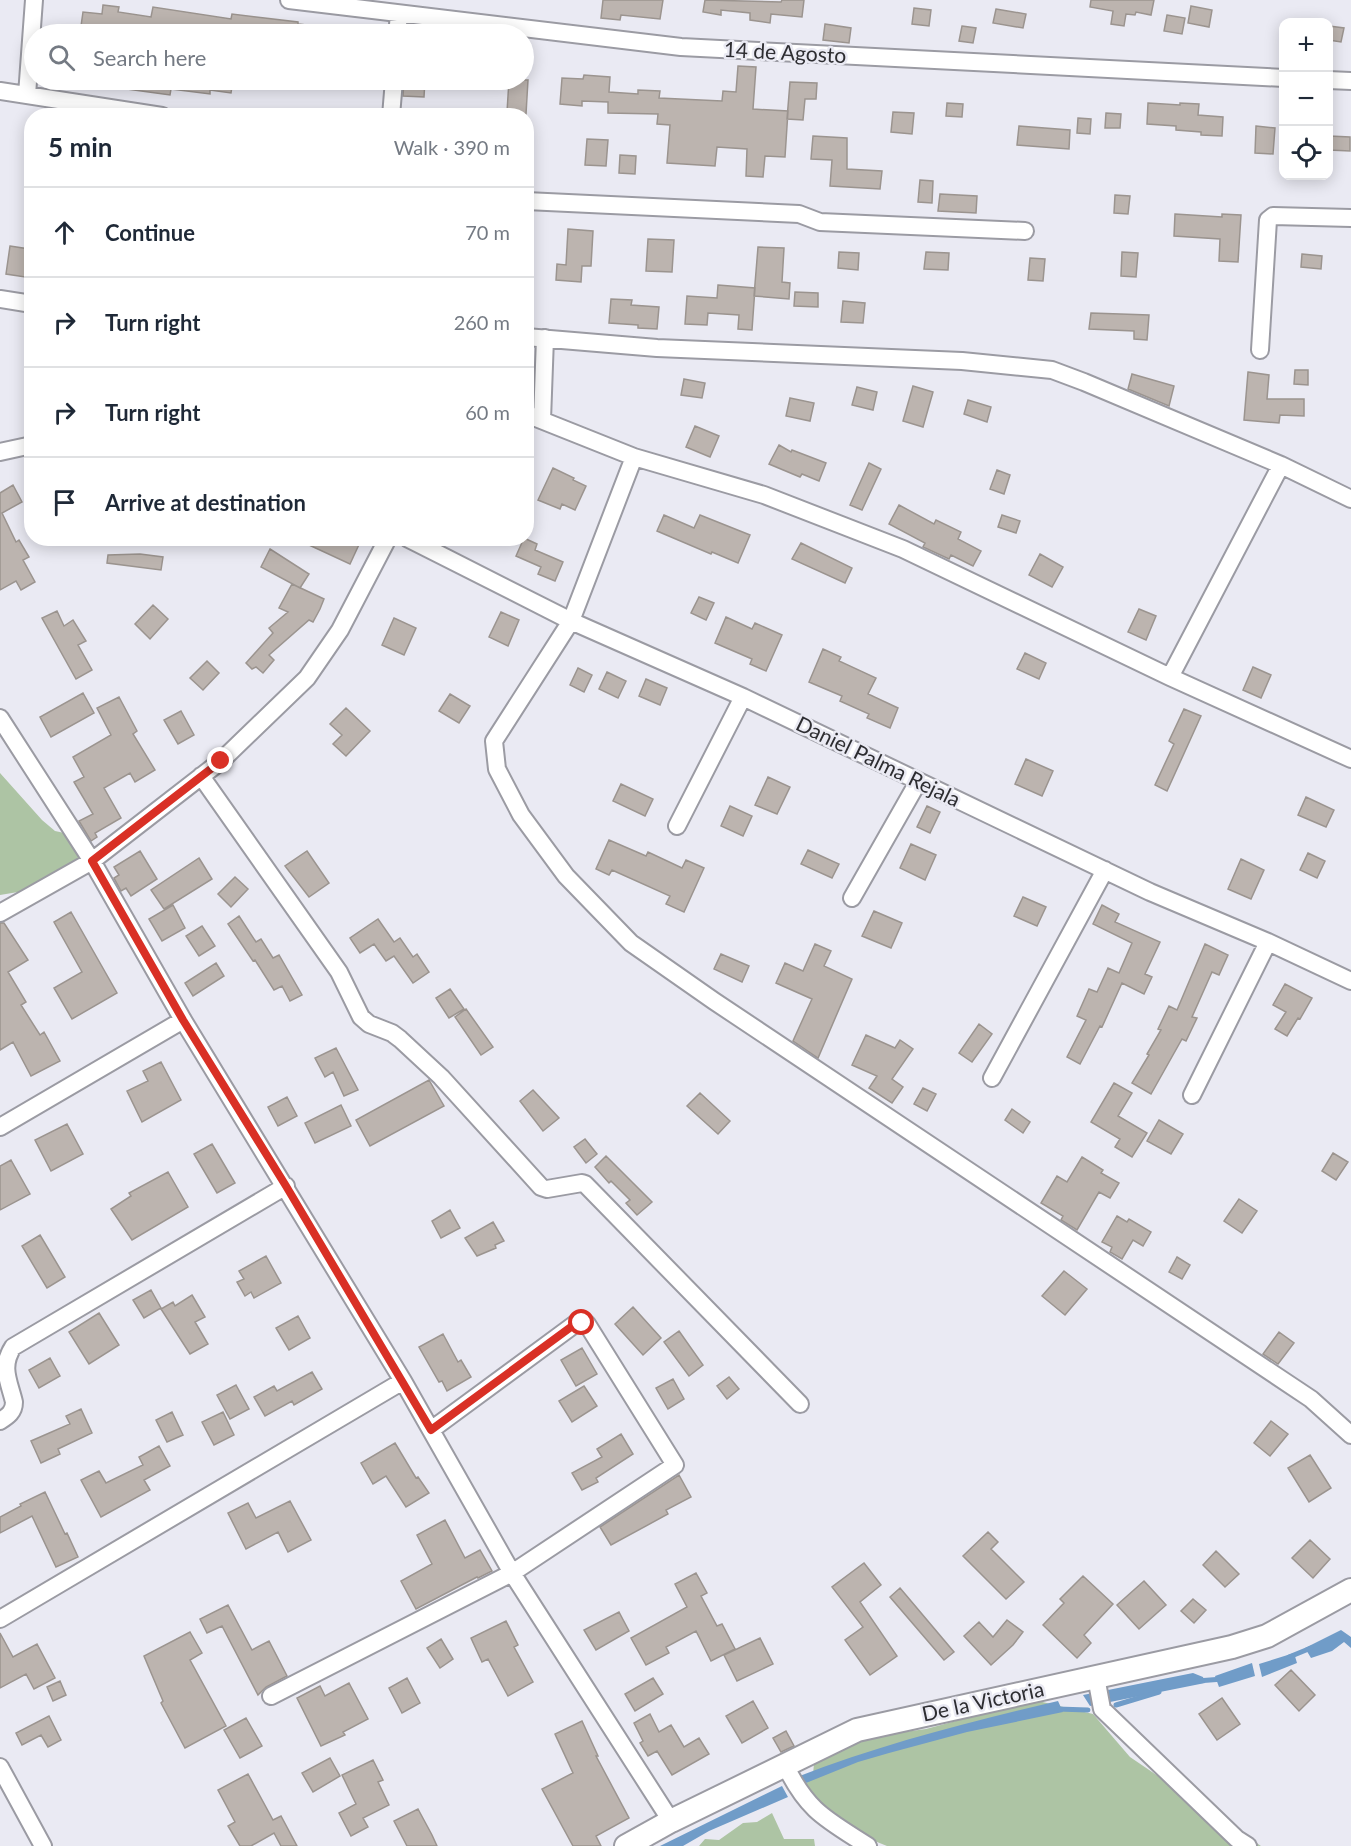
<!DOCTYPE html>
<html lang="en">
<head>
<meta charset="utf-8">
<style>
	body { margin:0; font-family:Lato,sans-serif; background:#f2f2f3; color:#1f2937 }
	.controls { position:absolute; right:18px; top:18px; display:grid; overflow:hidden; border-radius:12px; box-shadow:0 3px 15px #0003 }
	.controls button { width:54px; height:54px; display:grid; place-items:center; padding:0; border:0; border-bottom:2px solid #e0e1e3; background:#fff; color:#1f2937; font:30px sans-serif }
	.stop { position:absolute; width:18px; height:18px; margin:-14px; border:4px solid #d93025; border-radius:50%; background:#fff }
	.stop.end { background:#d93025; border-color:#fff; box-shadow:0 2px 6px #0008 }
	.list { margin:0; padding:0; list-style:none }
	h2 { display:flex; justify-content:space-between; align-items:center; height:78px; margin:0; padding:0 24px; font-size:26px }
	h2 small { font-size:20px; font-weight:400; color:#747a83 }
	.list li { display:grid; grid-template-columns:39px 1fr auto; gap:18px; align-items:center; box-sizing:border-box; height:90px; padding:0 24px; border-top:2px solid #e0e1e3 }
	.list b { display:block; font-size:22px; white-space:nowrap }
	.list em { font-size:20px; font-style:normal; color:#747a83 }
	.icon { flex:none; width:33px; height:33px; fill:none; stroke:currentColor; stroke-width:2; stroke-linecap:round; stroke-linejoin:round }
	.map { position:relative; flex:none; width:1351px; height:1846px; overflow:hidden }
	.search { position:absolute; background:#fff; box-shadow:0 3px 15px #0003; left:24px; top:24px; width:510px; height:66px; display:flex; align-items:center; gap:15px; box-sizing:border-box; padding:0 21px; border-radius:33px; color:#747a83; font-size:22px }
	.panel { position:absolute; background:#fff; box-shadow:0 3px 15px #0003; left:24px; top:108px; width:510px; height:438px; border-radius:24px }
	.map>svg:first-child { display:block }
	.green { fill:#adc4a4 }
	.water { fill:#709cc8 }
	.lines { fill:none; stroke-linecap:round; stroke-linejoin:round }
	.stream { stroke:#709cc8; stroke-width:5 }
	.building { fill:#bcb4af; stroke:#9b948f; stroke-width:1.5 }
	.minor-casing { stroke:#9b9ba3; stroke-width:20 }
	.secondary-casing { stroke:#9b9ba3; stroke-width:26 }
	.minor { stroke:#fff; stroke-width:16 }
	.secondary { stroke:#fff; stroke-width:22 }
	.route { stroke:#d93025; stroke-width:8 }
	.labels { text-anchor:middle; stroke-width:5; stroke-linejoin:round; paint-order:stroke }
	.street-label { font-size:21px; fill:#2d2d31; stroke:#eaeaf3 }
</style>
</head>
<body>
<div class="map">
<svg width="1351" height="1846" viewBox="0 0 1351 1846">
	<rect width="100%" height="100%" fill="#eaeaf3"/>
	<!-- green -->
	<path class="green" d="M0 773 42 820 55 831 69 834 85 859 36 889 0 895Z
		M1034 1700 1093 1714 1130 1757 1261 1846H887L835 1825 799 1792 813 1775 814 1763 867 1737 926 1729Z
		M772 1813 784 1839H814L815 1846H699L705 1839 719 1840 743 1823 757 1822Z"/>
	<!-- water -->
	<path class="water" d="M1341 1630 1351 1637V1648L1344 1642 1332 1651 1311 1658 1305 1648Z
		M1294 1653 1297 1663 1262 1677 1259 1664Z
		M1252 1663 1255 1676 1219 1687 1215 1676Z
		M1193 1673 1203 1677 1205 1683 1090 1706 1083 1695Z
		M1058 1701 1063 1712 967 1732 889 1753 858 1762 801 1785 797 1777C882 1744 969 1722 1058 1701Z
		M782 1786 788 1797 709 1831 683 1846H660Z"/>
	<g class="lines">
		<!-- stream -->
		<path class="stream" d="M1289 1657 1311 1648
			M1197 1681 1223 1679
			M1116 1705 1159 1692
			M1057 1709 1088 1710"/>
	</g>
	<!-- building -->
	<path class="building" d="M603 0H663L660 19 621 15 620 20 601 18Z
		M705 0 781 2 782 0H804L802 17 771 14 770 23 750 20V13L721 10V15L703 12Z
		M1091 0H1154L1151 15 1136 12 1135 15 1126 14 1124 26 1111 24 1113 11 1090 7Z
		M103 5 119 7 118 12 151 17 153 7 231 19 232 14 298 22V24L315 26 314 34H238L222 32 221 34H88L89 27 81 26 83 12 102 14Z
		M1191 6 1212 10 1209 27 1188 23Z
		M914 8 931 10 929 26 912 24Z
		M996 9 1026 14 1023 28 993 23Z
		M1167 15 1185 18 1182 34 1164 31Z
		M825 24 851 28 849 43 823 40Z
		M962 26 976 28 973 43 959 41Z
		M1329 26 1344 28 1341 42 1329 40Z
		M738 66 756 67 753 109 788 111 785 157 765 156 763 177 746 176 747 149 717 147 715 166 667 163 670 125 657 124 658 114 608 113V102L582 101V106L560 104 562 78 583 79 584 75 610 77 609 92 638 94V90L660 91 659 98 722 101 723 91 736 92Z
		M120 80H233L231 93 210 90V94L171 89 170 95 120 88Z
		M404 80H425L424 97 403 96Z
		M509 80H528L526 114 507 112Z
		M790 82 817 83 816 99H805L803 120 787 119Z
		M947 103 963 104 962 117 946 116Z
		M1148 103 1180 105V103L1199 104 1198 115 1223 117 1222 136 1201 135V132L1176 130V126L1147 124Z
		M893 112 914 113 912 134 891 132Z
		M1106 113 1121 114 1120 128H1105Z
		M1078 118 1091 119 1090 134 1077 133Z
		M1019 126 1070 130 1069 149 1017 145Z
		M1256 126 1275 128 1273 154 1255 153Z
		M813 136 847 138V169L882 171 880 189 830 186 832 160 811 159Z
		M1329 136 1350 137V151L1329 150Z
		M587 139 608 140 606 166 585 165Z
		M620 155 636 156 635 174 619 173Z
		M920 180 933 181 932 203 918 202Z
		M940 194 977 196 976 213 938 211Z
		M1115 195 1130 196 1128 214 1114 213Z
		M1175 214 1222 217V214L1241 215 1238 262 1219 261 1220 239 1174 236Z
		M568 229 593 231 591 266H582L581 282 556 280 557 264 566 265Z
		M648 239 674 240 672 272 646 271Z
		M10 246 29 249 25 277 6 274Z
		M758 247 784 248 782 282 790 283 789 299 754 296Z
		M839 252 859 253 858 270 838 268Z
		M926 252 949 253 948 270 924 269Z
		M1122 252 1138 253 1136 277 1121 276Z
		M1302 254 1322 256 1321 269 1301 267Z
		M1030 258 1045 259 1043 281 1028 280Z
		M718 285 755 288 752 330 738 329 739 315 708 313 707 325 685 324 687 296 717 298Z
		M795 292 818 293V307L794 306Z
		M611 299 632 300 631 305 659 307 657 329 638 328V325L609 323Z
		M843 301 865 303 863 323 841 322Z
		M1091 313 1149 315 1147 340 1134 339V331L1089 329Z
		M1295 370H1308V385L1294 384Z
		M1248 372 1269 375 1267 399H1304V416L1280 415 1279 423 1244 420Z
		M1132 374 1174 386 1169 406 1128 389Z
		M684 379 705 383 702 398 681 395Z
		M913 386 933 392 923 427 903 421Z
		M857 387 877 392 873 410 852 405Z
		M790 398 814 403 810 421 786 416Z
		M968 400 991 407 987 422 964 414Z
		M695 426 719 436 710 457 686 447Z
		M779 445 791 452 792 450 826 463 819 481 802 474 800 477 769 464Z
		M869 463 881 469 862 510 850 505Z
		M553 468 574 478 573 480 586 486 575 510 562 504 560 509 538 500Z
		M997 470 1010 475 1004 494 990 489Z
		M13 485 22 502 2 513 16 542 19 540 29 557 23 560 35 582 21 590 16 581 0 590V493Z
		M899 505 934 524 936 520 961 532 958 539 981 551 973 566 951 555 949 559 923 547 925 543 889 524Z
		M664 515 694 528 700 515 750 535 738 563 712 552 711 554 657 531Z
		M1002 515 1020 521 1016 533 998 527Z
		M294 538H362L350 564Z
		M524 538 537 544 535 550 563 562 555 581 538 574 541 567 516 556Z
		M801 543 852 568 845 583 792 559Z
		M270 549 309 574 300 588 261 567Z
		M140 554 163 557 161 570 107 563 108 555Z
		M1040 554 1063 567 1052 587 1029 575Z
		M292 584 324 599 320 609 313 622 309 620 269 655 274 660 263 673 256 667 252 669 246 663 273 633 269 628 288 612 279 608Z
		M699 597 714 603 706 620 691 613Z
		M153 605 168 619 150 639 135 624Z
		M1139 609 1156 616 1146 640 1128 632Z
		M57 611 64 626 73 620 86 641 78 645 92 670 76 679 42 618Z
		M501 612 519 620 508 646 489 637Z
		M726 617 752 629 755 623 782 635 766 671 750 664 752 659 715 643Z
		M394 618 416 628 404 655 382 645Z
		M823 649 841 657 839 661 876 678 868 694 898 708 890 728 867 718 869 714 840 701 842 696 809 682Z
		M1025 653 1046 663 1039 679 1017 669Z
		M207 661 219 673 203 690 190 678Z
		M1253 667 1271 675 1261 698 1243 690Z
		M578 668 592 675 584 692 570 685Z
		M607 672 626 681 618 698 599 689Z
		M646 679 667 688 660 705 639 696Z
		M83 693 94 713 51 737 40 717Z
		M450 694 470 706 459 723 439 711Z
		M119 697 137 731 133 734 155 770 135 782 130 773 104 788 121 818 95 833 97 837 91 841 79 821 93 814 74 782 84 777 73 757 111 735 97 708Z
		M346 708 370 731 346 756 333 744 342 735 330 724Z
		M1184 709 1201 716 1167 791 1155 785 1174 744 1169 741Z
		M181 711 194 735 178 744 164 720Z
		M1026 759 1053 771 1042 796 1015 784Z
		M768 777 790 787 777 814 755 805Z
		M621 784 653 799 645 816 613 801Z
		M1306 797 1334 810 1326 827 1298 815Z
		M730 806 752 816 743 836 721 826Z
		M927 806 940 812 930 833 917 827Z
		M609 840 646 856 648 852 682 868 686 860 704 868 684 912 666 904 670 896 612 870 609 875 596 869Z
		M911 844 936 855 925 880 900 868Z
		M808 850 839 864 832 878 801 864Z
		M140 851 157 879 131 896 126 888 121 891 114 878 119 875 114 867Z
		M307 851 329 883 309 897 285 866Z
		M1308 853 1325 861 1317 878 1300 870Z
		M199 858 212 879 164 909 151 890Z
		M1241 859 1264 870 1251 899 1228 889Z
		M235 877 248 889 231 907 218 894Z
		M1023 897 1046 907 1037 926 1014 916Z
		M173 905 185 928 162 941 149 919Z
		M1102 905 1119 914 1115 922 1160 942 1145 974 1152 977 1144 994 1122 983 1102 1027 1100 1026 1080 1064 1067 1057 1086 1020 1077 1016 1089 989 1097 992 1108 968 1119 973 1132 943 1093 924Z
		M874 911 902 923 891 948 862 936Z
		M71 912 117 993 72 1019 54 988 82 972 54 922Z
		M239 916 256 942 261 939 273 958 279 955 302 995 290 1001 282 986 274 990 255 960 253 961 228 924Z
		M378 919 394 942 400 938 413 957 417 954 429 972 413 983 394 956 386 961 374 944 360 953 350 938Z
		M0 923H4L28 960 8 972 26 1002 21 1005 40 1035 44 1032 60 1061 31 1076 13 1042 0 1050Z
		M202 926 215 946 199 956 186 936Z
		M815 944 831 951 824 966 852 979 818 1058 793 1041 812 999 776 983 785 963 803 971Z
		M1205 944 1228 955 1219 975 1212 972 1192 1017 1197 1018 1186 1041 1182 1039 1151 1094 1132 1083 1149 1055 1147 1054 1161 1030 1158 1029 1169 1006 1177 1010Z
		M721 954 749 966 742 982 714 969Z
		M216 963 224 976 193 996 185 983Z
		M1285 984 1312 998 1300 1019 1298 1018 1287 1036 1275 1029 1286 1012 1273 1005Z
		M450 989 464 1009 449 1018 436 998Z
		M466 1009 493 1047 481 1055 455 1017Z
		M979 1024 992 1034 972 1062 959 1053Z
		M866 1035 895 1048 900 1040 913 1049 892 1079 903 1087 892 1103 869 1088 877 1076 852 1065Z
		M336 1048 358 1090 344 1096 333 1072 325 1077 315 1058Z
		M161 1062 181 1100 142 1122 127 1091 148 1081 143 1071Z
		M429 1080 444 1106 370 1146 356 1120Z
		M1114 1083 1132 1093 1118 1116 1147 1133 1132 1157 1115 1147 1120 1139 1091 1122Z
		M923 1088 936 1094 927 1111 914 1104Z
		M533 1090 559 1118 543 1131 520 1101Z
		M700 1093 730 1121 718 1134 687 1106Z
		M287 1097 297 1116 278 1126 268 1107Z
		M341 1105 351 1126 315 1143 305 1123Z
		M1012 1109 1030 1122 1023 1133 1005 1120Z
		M1159 1120 1183 1134 1171 1154 1147 1141Z
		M67 1124 83 1154 51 1171 35 1140Z
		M585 1139 597 1154 586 1163 574 1147Z
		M212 1144 235 1183 217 1193 194 1154Z
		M1333 1153 1348 1162 1336 1180 1322 1171Z
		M606 1156 652 1202 637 1215 626 1203 630 1200 611 1181 609 1183 595 1167Z
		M1082 1157 1103 1170 1101 1173 1119 1183 1110 1198 1099 1192 1077 1230 1061 1220 1063 1216 1041 1203 1057 1176 1067 1182Z
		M11 1160 30 1194 0 1210V1166Z
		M168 1172 188 1207 132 1240 111 1209 131 1196 129 1193Z
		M1239 1199 1257 1211 1242 1233 1224 1221Z
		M450 1210 460 1228 441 1238 432 1221Z
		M1117 1216 1127 1222 1129 1219 1151 1232 1143 1246 1133 1240 1122 1259 1110 1252 1112 1247 1102 1242Z
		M493 1222 504 1241 495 1245 496 1248 477 1256 465 1238Z
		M40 1235 65 1277 47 1288 22 1246Z
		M266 1256 281 1283 254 1298 251 1292 245 1296 237 1282 244 1279 239 1271Z
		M1177 1257 1190 1265 1182 1279 1169 1272Z
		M1064 1271 1087 1289 1065 1315 1042 1296Z
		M151 1290 161 1308 144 1318 133 1300Z
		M192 1295 205 1317 195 1322 208 1344 190 1354 161 1309 173 1302 175 1306Z
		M633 1307 661 1338 643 1355 615 1324Z
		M99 1313 119 1345 89 1364 69 1332Z
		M298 1316 310 1338 289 1350 276 1328Z
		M679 1331 703 1365 689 1376 664 1342Z
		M1279 1332 1294 1343 1278 1364 1263 1354Z
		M443 1334 458 1362 461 1360 471 1377 447 1391 442 1381 439 1382 419 1347Z
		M582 1348 597 1374 576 1386 561 1360Z
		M50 1358 60 1376 39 1388 29 1370Z
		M312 1372 322 1389 294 1405 292 1401 265 1416 254 1397 274 1386 277 1391Z
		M729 1377 739 1389 727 1399 717 1386Z
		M673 1379 684 1399 668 1409 656 1388Z
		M236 1385 249 1409 230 1419 217 1395Z
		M584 1386 597 1406 572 1422 559 1401Z
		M81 1409 92 1433 58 1449 60 1454 41 1463 31 1441 70 1424 66 1416Z
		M172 1412 183 1435 167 1442 156 1420Z
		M223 1412 234 1435 214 1445 202 1422Z
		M1271 1421 1288 1434 1270 1456 1254 1443Z
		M621 1434 633 1454 596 1478 598 1482 582 1490 572 1473 602 1457 597 1449Z
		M395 1443 416 1478 418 1477 429 1493 406 1507 386 1476 373 1484 361 1463Z
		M159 1446 170 1466 144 1480 150 1490 101 1517 81 1480 99 1471 106 1483 143 1465 139 1457Z
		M1310 1455 1331 1488 1309 1502 1288 1468Z
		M679 1475 691 1497 666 1510 668 1514 611 1545 600 1527Z
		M45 1492 65 1534 67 1533 78 1557 56 1567 32 1516 0 1533V1517L21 1506 20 1504Z
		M290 1501 311 1540 288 1552 278 1532 246 1549 228 1513 248 1503 256 1518Z
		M445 1520 465 1558 480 1550 492 1571 478 1578 477 1577 416 1609 401 1581 432 1564 417 1535Z
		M988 1532 998 1542 991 1549 1024 1582 1006 1599 963 1556Z
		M1310 1540 1330 1559 1313 1578 1292 1558Z
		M1216 1551 1239 1574 1225 1587 1203 1565Z
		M864 1563 881 1585 860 1602 897 1656 870 1675 845 1640 863 1627 832 1587Z
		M696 1573 707 1593 701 1596 717 1626 722 1624 735 1649 711 1661 696 1631 666 1647 669 1653 646 1665 631 1638 687 1607 675 1584Z
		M1083 1576 1113 1604 1084 1635 1091 1643 1077 1658 1043 1625 1064 1603 1060 1599Z
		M1144 1581 1166 1605 1139 1629 1117 1605Z
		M900 1588 954 1652 944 1660 890 1597Z
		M1193 1599 1206 1610 1194 1623 1181 1611Z
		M228 1605 252 1650 269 1641 287 1676 266 1687 258 1695 222 1626 207 1633 200 1619Z
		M619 1612 629 1631 596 1650 584 1630Z
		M1007 1620 1023 1632 1013 1645 991 1665 964 1636 979 1622 993 1637Z
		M506 1621 518 1645 514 1647 533 1682 508 1696 488 1659 482 1662 471 1638Z
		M190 1632 202 1653 190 1660 226 1726 185 1748 161 1703 163 1701 144 1656Z
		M0 1633 13 1657 37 1644 55 1678 34 1689 26 1674 0 1688Z
		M760 1638 773 1664 737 1681 724 1655Z
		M441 1639 453 1659 440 1668 427 1648Z
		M1291 1670 1315 1695 1299 1711 1275 1685Z
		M407 1678 420 1703 402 1713 389 1688Z
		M653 1678 663 1694 635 1711 625 1694Z
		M60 1681 66 1695 53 1701 47 1687Z
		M349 1683 368 1719 343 1732 345 1735 321 1746 297 1698 320 1686 325 1696Z
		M1222 1698 1240 1724 1217 1740 1199 1714Z
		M753 1701 768 1728 742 1743 726 1716Z
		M650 1714 659 1732 671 1725 684 1747 699 1738 709 1754 672 1775 657 1751 648 1756 640 1743 643 1741 634 1723Z
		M49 1716 61 1740 48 1747 41 1735 22 1745 16 1733Z
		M246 1718 262 1746 240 1758 224 1730Z
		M582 1721 598 1756H596L629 1818 596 1836 601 1846H573L542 1789 573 1773 555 1734Z
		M786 1731 794 1746 781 1752 773 1738Z
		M330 1758 340 1776 313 1792 302 1773Z
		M373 1760 383 1780 378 1782 389 1805 363 1818 368 1827 351 1836 339 1813 356 1804 342 1775Z
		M248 1774 273 1820 281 1816 297 1846H281L274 1833 251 1846H240L228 1826 235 1822 218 1790Z
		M418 1809 432 1835 437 1846H407L394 1821Z"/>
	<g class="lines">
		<!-- minor casing -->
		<g class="minor-casing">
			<path id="minor" d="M289 0 681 47 1284 78
				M397 34 399 15
				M1328 80 1351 81
				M0 91 162 116
				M27 95 34 0
				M391 116 394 80
				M526 201 799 214 820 222 1025 231
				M0 299 32 304
				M526 337 657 348 962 361 1052 370 1084 382 1281 465 1170 677
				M1260 350 1268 220 1273 216 1351 218
				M526 414 634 457 764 495 903 549 1170 677 1351 759
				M542 420 545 338
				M0 452 32 445
				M634 457 571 621 494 741 497 769 521 815 566 876 631 943 714 1001 1311 1399 1351 1435
				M1281 465 1351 499
				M407 538 571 621 743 697 1150 892 1268 942 1351 981
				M0 718 92 861 183 1020 403 1381 512 1573 671 1821
				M201 776 339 972 361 1017 369 1024 392 1033 400 1039 441 1077 541 1187 547 1189 582 1183 585 1184 800 1404
				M677 826 743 697
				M852 898 918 782
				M0 913 92 861 221 761 307 678 340 630 388 538
				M992 1078 1105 870
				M1192 1095 1268 942
				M0 1127 183 1020
				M0 1421C8 1416 14 1412 14 1402 9 1381 0 1367 13 1347L286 1186
				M0 1619 403 1381
				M1096 1677 1102 1709 1237 1839 1248 1846
				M271 1696 512 1573 675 1465 587 1324H575L431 1430
				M785 1765C808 1812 826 1819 868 1846
				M0 1767 43 1846"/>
		</g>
		<!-- secondary casing -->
		<g class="secondary-casing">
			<path id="secondary" d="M626 1846 671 1821 857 1730 1232 1647 1267 1636 1351 1590"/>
		</g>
		<!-- minor -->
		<use href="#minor" class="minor"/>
		<!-- secondary -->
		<use href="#secondary" class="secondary"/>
	</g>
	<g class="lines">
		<!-- route -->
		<path class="route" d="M221 761 92 861 183 1020 286 1186 431 1430 575 1324 582 1323"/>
	</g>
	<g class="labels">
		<!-- street labels -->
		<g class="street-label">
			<text transform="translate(785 53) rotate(3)" y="7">14 de Agosto</text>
			<text transform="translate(878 762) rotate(26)" y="7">Daniel Palma Rejala</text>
			<text transform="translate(983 1702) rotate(-12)" y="7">De la Victoria</text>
		</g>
	</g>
</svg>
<div class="controls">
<button>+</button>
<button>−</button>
<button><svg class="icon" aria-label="locate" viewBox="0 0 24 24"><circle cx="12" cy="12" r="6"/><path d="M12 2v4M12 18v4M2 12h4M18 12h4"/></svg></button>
</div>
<div class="stop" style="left:582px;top:1323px"></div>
<div class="stop end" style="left:221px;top:761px"></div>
<div class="search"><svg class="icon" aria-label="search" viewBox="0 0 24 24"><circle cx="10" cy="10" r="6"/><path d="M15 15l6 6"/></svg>Search here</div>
<section class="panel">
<h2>5 min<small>Walk · 390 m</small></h2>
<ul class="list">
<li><svg class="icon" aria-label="ahead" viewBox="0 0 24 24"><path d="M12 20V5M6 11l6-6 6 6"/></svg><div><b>Continue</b></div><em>70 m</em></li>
<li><svg class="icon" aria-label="right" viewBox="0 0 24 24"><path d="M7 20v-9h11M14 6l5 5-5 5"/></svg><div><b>Turn right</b></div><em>260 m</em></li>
<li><svg class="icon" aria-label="right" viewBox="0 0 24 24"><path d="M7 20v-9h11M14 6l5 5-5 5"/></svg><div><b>Turn right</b></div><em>60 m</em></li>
<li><svg class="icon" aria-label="arrive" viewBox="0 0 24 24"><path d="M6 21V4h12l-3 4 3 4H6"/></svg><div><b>Arrive at destination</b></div></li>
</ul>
</section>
</div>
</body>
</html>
